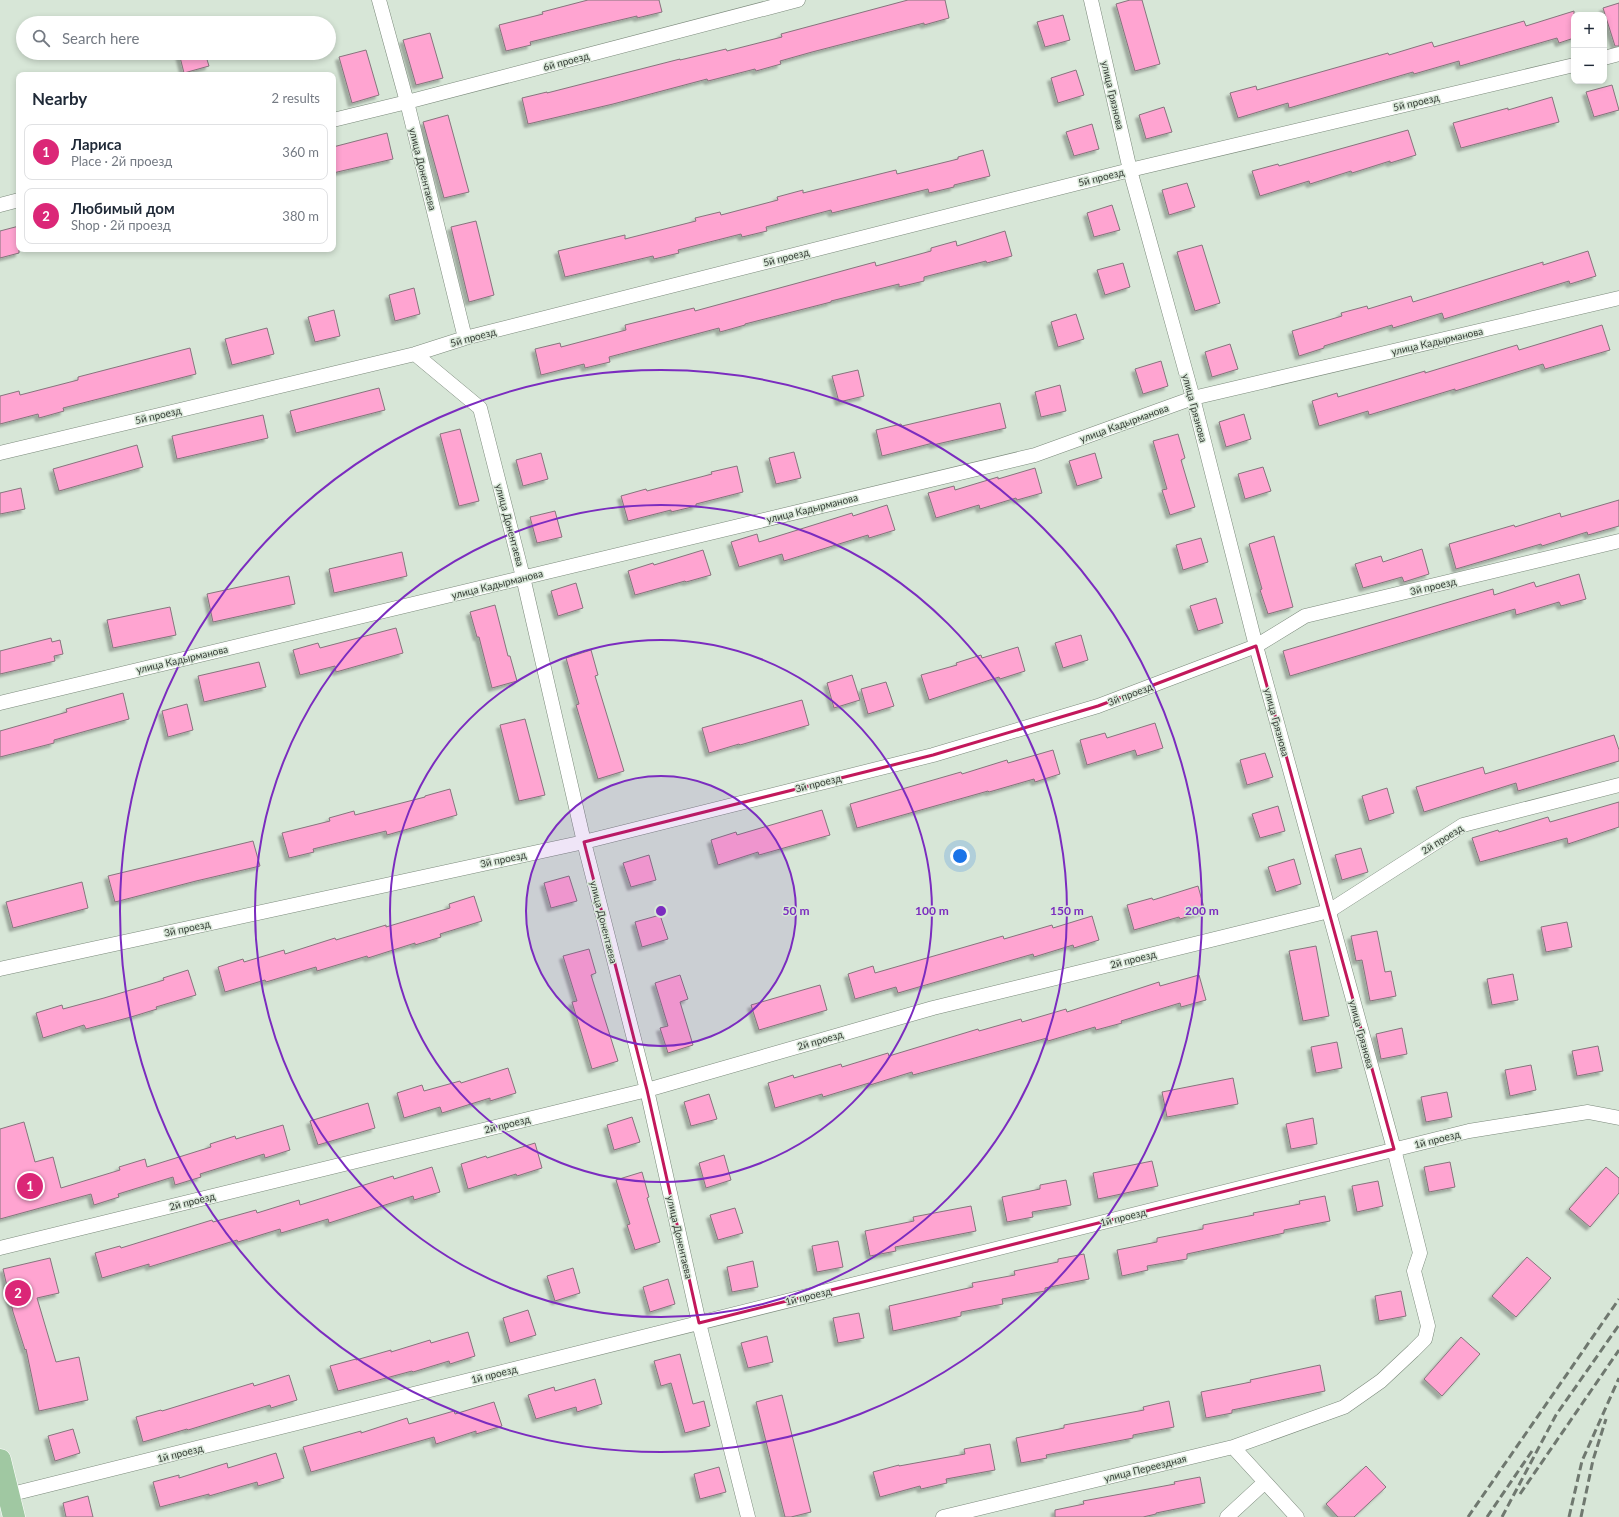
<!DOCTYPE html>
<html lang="en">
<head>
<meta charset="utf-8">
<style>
	body { margin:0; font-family:Lato,sans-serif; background:#f2f2f3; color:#1f2937 }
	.controls { position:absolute; right:12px; top:12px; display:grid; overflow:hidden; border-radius:8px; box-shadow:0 2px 6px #0003 }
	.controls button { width:36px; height:36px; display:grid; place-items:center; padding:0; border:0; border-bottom:1px solid #e0e1e3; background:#fff; color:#1f2937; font:20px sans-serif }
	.you { position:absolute; left:960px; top:856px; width:14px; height:14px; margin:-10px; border:3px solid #fff; border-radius:50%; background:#1a73e8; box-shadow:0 0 0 6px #1a73e833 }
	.badge { display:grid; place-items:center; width:26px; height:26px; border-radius:50%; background:#db2777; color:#fff; font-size:13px; font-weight:700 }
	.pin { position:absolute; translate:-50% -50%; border:2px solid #fff; box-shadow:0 1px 4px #0006 }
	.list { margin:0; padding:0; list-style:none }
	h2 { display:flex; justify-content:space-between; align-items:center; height:52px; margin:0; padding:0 16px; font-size:17px }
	h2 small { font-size:13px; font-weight:400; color:#747a83 }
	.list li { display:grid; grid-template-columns:26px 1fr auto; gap:12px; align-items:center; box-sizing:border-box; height:56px; margin:0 8px 8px; padding:0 8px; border:1px solid #e0e1e3; border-radius:8px }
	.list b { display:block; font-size:15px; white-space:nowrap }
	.list p { margin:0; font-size:13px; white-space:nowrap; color:#747a83 }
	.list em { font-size:13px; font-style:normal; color:#747a83 }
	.icon { flex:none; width:22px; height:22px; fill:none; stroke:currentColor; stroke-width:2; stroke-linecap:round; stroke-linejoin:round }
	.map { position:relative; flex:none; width:1619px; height:1517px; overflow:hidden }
	.search { position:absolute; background:#fff; box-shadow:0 2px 6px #0003; left:16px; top:16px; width:320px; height:44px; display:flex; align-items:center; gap:10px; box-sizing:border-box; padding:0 14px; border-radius:22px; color:#747a83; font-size:15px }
	.panel { position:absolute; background:#fff; box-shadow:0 2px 6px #0003; left:16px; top:72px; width:320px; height:180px; border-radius:8px }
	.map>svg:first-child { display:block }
	.building { fill:#ffa4d1; stroke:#86747c; filter:url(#shadow) }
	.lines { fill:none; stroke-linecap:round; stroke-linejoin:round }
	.minor-casing { stroke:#7b897b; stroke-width:15 }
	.primary-casing { stroke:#fff; stroke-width:23 }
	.minor { stroke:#fff; stroke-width:14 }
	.primary { stroke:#a0c8a2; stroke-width:22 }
	.rail { stroke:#6f786f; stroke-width:3; stroke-dasharray:8 4; stroke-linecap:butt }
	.marked { fill:none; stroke:#c2185b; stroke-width:3; stroke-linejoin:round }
	.ring { fill:none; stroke:#7b2cbf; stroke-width:2 }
	.labels { text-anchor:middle; stroke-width:3; stroke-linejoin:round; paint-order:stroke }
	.street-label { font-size:10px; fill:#373d37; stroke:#d7e6d7 }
	.centre { fill:#7b2cbf; stroke:#d7e6d7; stroke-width:2 }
	.ring-label { font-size:12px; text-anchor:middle; font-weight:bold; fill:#7b2cbf; stroke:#d7e6d7; stroke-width:3; stroke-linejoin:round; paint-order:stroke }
</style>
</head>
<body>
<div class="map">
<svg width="1619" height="1517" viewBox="0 0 1619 1517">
	<defs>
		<filter id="shadow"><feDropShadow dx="-3.5" dy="3.5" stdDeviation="1" flood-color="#0004"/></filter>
	</defs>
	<rect width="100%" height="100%" fill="#d7e6d7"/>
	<!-- building -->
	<path class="building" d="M588 0H659L662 12 637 18V16L599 25 530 42 531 45 506 51 499 25 543 14 542 12Z
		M908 0H945L949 18 924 25V23L812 52 780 61 781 64 756 71 755 69 708 81 707 79 613 104 528 124 522 98 547 92V93L680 59V60L726 49 727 51 782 37 781 34Z
		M1130 0H1142L1160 64 1135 71 1116 4Z
		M1619 3V46H1615L1603 8Z
		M1574 11V38L1559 43 1557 38 1460 66 1459 61 1414 74 1413 72 1289 108 1288 103 1238 118 1230 93 1256 86 1257 90 1388 53 1389 55 1432 42 1434 47 1524 21 1526 26Z
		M1063 15 1070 40 1045 47 1037 22Z
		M430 33 443 78 416 85 403 40Z
		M366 50 379 95 352 103 339 57Z
		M179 53H205L209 66 184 73Z
		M1076 70 1084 95 1058 103 1051 78Z
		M1612 85 1619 110 1594 117 1586 92Z
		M1552 97 1559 122 1461 148 1453 123 1508 108V110Z
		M1164 107 1172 132 1146 139 1139 115Z
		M448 115 469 192 444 198 423 122Z
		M1092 124 1099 149 1074 156 1066 132Z
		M1408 130 1416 155 1390 163V161L1352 173 1351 171 1310 184 1309 181 1260 196 1252 171 1278 164 1279 166Z
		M387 133 393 159 333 173V147Z
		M983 150 990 176 954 185V187L929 193 928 189 832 213 831 210 766 227 767 231 742 237 741 234 678 250 679 253 654 259 653 256 565 277 558 251 625 235V239L696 221 695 218 720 212 721 215 778 200 777 197 803 190V193L896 170 897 174 958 159V157Z
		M1187 183 1195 207 1169 215 1162 190Z
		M1112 205 1120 230 1094 237 1087 213Z
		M476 221 494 295 469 302 451 227Z
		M19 226V253L0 258V231Z
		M1005 231 1012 256 987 263 986 261 924 277V281L899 287V284L831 301V302L745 324V325L720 332 719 328 609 357 610 362 585 368 584 364 541 375 535 349 560 343 561 347 626 330 625 325 694 308 695 311 875 262 876 266 931 251V248L956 241 957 246Z
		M1202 245 1220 303 1195 311 1177 252Z
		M1588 251 1596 276 1570 284 1569 281 1444 319 1442 313 1393 328 1392 325 1324 346V348L1299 356 1292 331 1342 316 1341 313 1367 306 1368 309 1411 296 1413 302 1543 262V265Z
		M1123 263 1130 287 1105 295 1097 270Z
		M414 288 420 314 395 321 389 295Z
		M334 310 340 336 315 342 308 317Z
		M1076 314 1084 339 1058 347 1051 322Z
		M1602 325 1610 350 1545 369 1543 364 1455 391V389L1369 415 1368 411 1319 426 1312 401 1337 393 1338 397 1425 371V373L1517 345 1519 350Z
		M267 328 274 354 232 365 225 339Z
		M1230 344 1238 369 1212 377 1205 352Z
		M190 348 196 374 63 408 64 411 39 418 38 414 0 424V396L19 391 20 395 78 380V377Z
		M1161 361 1168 386 1143 394 1135 369Z
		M858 370 864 396 839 402 832 376Z
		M1060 385 1066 411 1041 417 1035 392Z
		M379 388 385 410 296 433 290 411Z
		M1000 403 1006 428 933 445V443L882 456 876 430 901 424 902 426Z
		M1244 414 1251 439 1226 447 1219 422Z
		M263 415 268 438 177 459 172 436Z
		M460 429 479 501 459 506 440 434Z
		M1178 434 1185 458 1181 460 1195 507 1170 515 1162 490 1167 489 1153 441Z
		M137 445 143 467 59 491 53 469Z
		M794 452 801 478 776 484 769 458Z
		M541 453 548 479 523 486 516 460Z
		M1095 453 1102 478 1077 486 1069 461Z
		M737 466 743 492 696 504V506L671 512V510L628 521 621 496 646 489 647 491 712 474 711 472Z
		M1263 467 1271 491 1245 499 1238 474Z
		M1035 468 1042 493 1017 500 1016 498 980 509 979 505 936 518 928 493 954 486 955 490 998 477V479Z
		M21 488 25 509 0 514V493Z
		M1619 500V526L1588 535 1587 532 1542 546 1541 544 1456 569 1449 544 1514 525 1515 527 1560 513 1561 517Z
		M887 505 895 530 869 538 868 535 784 561 782 554 739 567 731 542 757 534 759 542 852 513 853 516Z
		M555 511 562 537 537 543 530 517Z
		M1274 536 1293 607 1268 614 1260 590 1262 589 1249 544Z
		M1201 538 1208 562 1183 570 1176 545Z
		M1422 549 1429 574 1404 582 1402 577 1363 588 1355 564 1381 556 1383 562Z
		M703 550 711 575 686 582 685 581 635 595 628 571 653 563 654 565Z
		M402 552 407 576 334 593 329 569Z
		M1579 574 1586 599 1561 606 1559 602 1516 615 1515 609 1290 676 1283 651 1493 589 1494 595 1534 582 1536 587Z
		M289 576 295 604 213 622 207 594Z
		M576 583 583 608 558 616 551 591Z
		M1216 598 1223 623 1198 631 1190 606Z
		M495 605 508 656H510L517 681 492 688 479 637H477L470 612Z
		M170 607 176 635 113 648 107 620Z
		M396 628 403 653 336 672 335 666 300 675 293 650 318 643 320 648Z
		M1081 635 1088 660 1063 668 1055 643Z
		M51 638 52 642 60 640 63 654 54 656 55 661 0 674V651Z
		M1018 647 1025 671 1000 679 999 677 929 700 921 675 957 665 956 663 981 655 982 658Z
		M591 650 598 675 595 676 624 771 598 779 576 705 579 704 566 658Z
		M259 662 266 687 204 702 198 676Z
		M852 675 860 700 834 708 827 683Z
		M886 682 894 706 868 714 861 689Z
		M123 693 129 719 54 740V743L0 757V731L67 712 66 709Z
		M802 700 809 725 740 745 739 744 709 753 702 728Z
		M187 704 193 730 168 737 162 711Z
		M525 719 545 795 519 801 500 725Z
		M1155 723 1163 748 1137 756 1135 750 1087 765 1080 740 1105 733 1107 738Z
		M1614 735 1619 750V761L1518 791 1516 783 1424 812 1416 787 1483 767 1485 774Z
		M1053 750 1060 774 1035 782 1034 779 989 792 988 791 857 828 850 804 961 772 962 774 1007 760 1008 763Z
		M1265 753 1273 777 1247 785 1240 760Z
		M1387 788 1394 813 1369 821 1362 796Z
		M450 789 457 815 387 835 386 831 313 849 314 852 289 858 282 833 330 821 329 818 354 811 355 815 425 797V796Z
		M1619 802V827L1568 844 1567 838 1480 862 1472 838 1498 830 1499 832 1548 817 1550 822Z
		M1278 806 1285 831 1260 838 1252 814Z
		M822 810 830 835 759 855 758 852 718 865 711 840 736 832 737 835Z
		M253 841 260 866 196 881 115 902 108 876Z
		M1361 848 1368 872 1342 880 1335 855Z
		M649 855 656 880 631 887 623 863Z
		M1294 859 1301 884 1276 892 1268 867Z
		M569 876 577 901 551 908 544 883Z
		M82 882 88 908 13 928 6 902Z
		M1198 886 1205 911 1180 919 1179 917 1134 930 1127 905 1152 898 1153 900Z
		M474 896 482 921 440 934 441 937 415 945V943L368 958 367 956 317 971 316 967 266 982 265 980 225 992 218 967 243 959 244 962 284 950 285 954 335 938 336 940 386 925V927L450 908 449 904Z
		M660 915 668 939 642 947 635 922Z
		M1092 916 1099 940 1074 948 1073 945 1034 957 1033 954 898 993 896 987 855 999 848 974 873 966 875 973 1003 936 1004 939 1052 925 1053 928Z
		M1567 922 1572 947 1546 952 1541 927Z
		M1377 931 1385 972 1391 971 1396 996 1370 1001 1362 960 1356 961 1351 936Z
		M1316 946 1329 1016 1303 1021 1289 951Z
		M589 949 596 973 591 975 618 1061 592 1069 572 1002 577 1001 563 956Z
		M188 970 196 995 156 1007 157 1009 131 1017 86 1029 84 1025 43 1038 36 1013 62 1005 63 1009 104 998 164 980 163 978Z
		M1513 974 1518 1000 1492 1005 1487 979Z
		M680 975 688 999 680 1002 693 1045 668 1053 660 1028 668 1026 655 983Z
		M1199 975 1206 1000 1181 1007 1180 1003 1121 1021 1122 1023 1096 1030 1095 1027 1048 1041 1047 1038 913 1075 912 1072 870 1085 869 1083 823 1097 822 1094 775 1108 768 1083 793 1075 794 1078 841 1064 842 1067 888 1053 889 1056 978 1029 979 1031 1021 1019 1022 1022 1066 1009 1067 1012 1159 982 1160 986Z
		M820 985 827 1010 759 1030 751 1005Z
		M1402 1028 1407 1054 1381 1059 1376 1034Z
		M1337 1042 1342 1068 1316 1073 1311 1047Z
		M1598 1046 1603 1071 1577 1076 1572 1051Z
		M1531 1065 1536 1090 1510 1096 1505 1070Z
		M508 1068 516 1093 490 1101V1098L442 1113 440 1107 404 1118 397 1093 422 1085 424 1091 460 1081 461 1083Z
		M1233 1078 1238 1104 1167 1117 1162 1092Z
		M1447 1092 1452 1117 1426 1122 1421 1097Z
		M709 1094 717 1119 691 1126 684 1102Z
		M368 1103 375 1128 318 1145 310 1121Z
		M632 1117 640 1142 614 1150 607 1125Z
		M1313 1118 1317 1144 1291 1149 1286 1124Z
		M24 1122 35 1162 53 1157 61 1188 120 1170 119 1167 145 1159 147 1167 211 1147 210 1144 235 1136 236 1139 283 1125 290 1150 265 1158 264 1154 200 1174 201 1177 175 1185 173 1177 118 1194 119 1197 94 1205 91 1194 0 1219V1129Z
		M535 1143 542 1168 517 1176 516 1174 468 1189 461 1164 486 1156 487 1158Z
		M724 1155 731 1180 706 1188 699 1163Z
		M1152 1161 1158 1186 1098 1199 1093 1173Z
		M1450 1162 1455 1187 1429 1192 1424 1167Z
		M432 1167 440 1192 414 1200 413 1196 329 1223 328 1219 281 1233 280 1229 238 1242 237 1240 149 1267V1264L102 1278 95 1253 120 1246 121 1248 212 1220 213 1222 256 1210 257 1213 299 1200 300 1205 393 1176 394 1179Z
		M1606 1167 1619 1178V1193L1590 1227 1569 1209Z
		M642 1172 649 1197 647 1198 660 1242 635 1250 627 1225 630 1224 616 1180Z
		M1066 1180 1071 1205 1032 1212 1033 1217 1007 1222 1002 1197 1040 1189V1185Z
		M1378 1181 1383 1206 1357 1212 1352 1186Z
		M1325 1196 1330 1221 1284 1230V1233L1187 1254V1259L1147 1266 1148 1270 1122 1276 1117 1250 1157 1242V1238L1203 1229V1225L1254 1215 1253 1213 1300 1204 1299 1201Z
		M971 1206 976 1231 895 1247 896 1251 870 1256 865 1231 914 1221 913 1217Z
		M735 1208 743 1233 718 1240 710 1215Z
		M838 1241 843 1267 817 1272 812 1246Z
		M1084 1254 1089 1279 1045 1288V1291L1002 1299 1003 1304 961 1312V1316L893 1331 889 1306 973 1287 972 1283 1015 1275 1014 1271 1058 1262V1259Z
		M1527 1257 1551 1278 1516 1317 1492 1296Z
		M50 1258 59 1293 37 1298 56 1362 79 1357 88 1400 39 1411 26 1349 25 1350 13 1312 3 1269Z
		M753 1261 758 1287 732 1292 727 1267Z
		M573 1268 580 1293 555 1301 547 1276Z
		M668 1279 675 1304 650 1312 643 1287Z
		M1401 1291 1406 1316 1379 1321 1375 1296Z
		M528 1310 536 1335 510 1343 503 1318Z
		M859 1313 864 1338 838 1343 833 1318Z
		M468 1332 475 1356 450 1364 449 1361 413 1372 412 1371 338 1391 330 1366 356 1359V1360L391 1350V1352L430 1340 431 1343Z
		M767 1336 773 1362 748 1368 741 1343Z
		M1461 1337 1480 1354 1442 1396 1424 1379Z
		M680 1354 693 1404 704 1401 710 1426 685 1433 671 1383 661 1386 654 1361Z
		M1320 1365 1325 1391 1232 1410V1413L1206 1418 1201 1392 1251 1382 1250 1380Z
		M289 1375 297 1400 271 1408 270 1405 188 1430 187 1429 143 1442 136 1417 161 1410 162 1411 253 1383 254 1386Z
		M595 1379 602 1404 577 1412 576 1407 536 1419 528 1395 554 1387 555 1391Z
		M782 1395 811 1512 791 1517H785L756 1402Z
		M1169 1401 1174 1427 1133 1435V1438L1046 1455 1047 1458 1021 1463 1016 1438 1064 1428V1425L1144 1410 1143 1407Z
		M494 1402 502 1426 476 1434V1431L436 1444 434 1437 311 1472 303 1447 361 1431V1433L407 1418 409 1424 454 1411 455 1414Z
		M73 1429 80 1453 55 1461 48 1436Z
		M990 1444 995 1470 946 1479 947 1483 921 1489 920 1486 880 1497 873 1472 899 1465V1466L965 1454 964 1449Z
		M276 1453 284 1478 258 1486 257 1482 209 1496V1494L160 1507 153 1482 179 1475V1478L227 1463 228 1468Z
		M1366 1466 1386 1487 1354 1517H1338L1326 1504Z
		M719 1467 726 1492 700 1499 694 1474Z
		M1200 1477 1205 1503 1156 1513V1514L1143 1517H1055V1510L1084 1504 1083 1501 1175 1484 1174 1482Z
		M88 1496 93 1517H66L63 1503Z"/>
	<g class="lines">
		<!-- minor casing -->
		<g class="minor-casing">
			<path id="minor" d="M379 0 407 102 465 338
				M1604 58 1619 54
				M333 120 407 102 798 0
				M0 205 19 200
				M415 354 480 408 523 577 584 842 647 1090 699 1323 748 1517
				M0 453 415 354 465 338 1130 170 1574 65
				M0 703 1035 455 1193 398 1619 298
				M0 969 584 842 933 755 1098 706 1256 646 1305 616 1619 541
				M0 1248 647 1090 933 1008 1329 911 1463 825 1619 785
				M1233 1447 1297 1517
				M0 1497 1469 1131 1588 1112 1619 1118
				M943 1517 1233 1447 1344 1407 1381 1381 1413 1351 1425 1339 1428 1326 1414 1271 1420 1253 1394 1149 1256 646 1193 398 1130 170 1091 0
				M1227 1517 1265 1482"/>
		</g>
		<!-- primary casing -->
		<g class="primary-casing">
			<path id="primary" d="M0 1460 14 1517"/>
		</g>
		<!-- minor -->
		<use href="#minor" class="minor"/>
		<!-- primary -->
		<use href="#primary" class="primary"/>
		<!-- rail -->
		<path class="rail" d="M1520 1494 1619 1350
			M1468 1517 1619 1299
			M1487 1517 1532 1451
			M1502 1517 1556 1415 1619 1325
			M1569 1517 1582 1461 1619 1378
			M1581 1517 1593 1460 1606 1419"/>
	</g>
	<!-- marked area -->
	<path class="marked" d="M1256 646 1394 1149 699 1323 647 1090 584 842 933 755 1098 706Z"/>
	<!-- distance rings -->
	<circle cx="661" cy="911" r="135" fill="#7b2cbf" fill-opacity=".12"/>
	<g class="ring">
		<circle cx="661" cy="911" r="135"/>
		<circle cx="661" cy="911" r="271"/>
		<circle cx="661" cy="911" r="406"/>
		<circle cx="661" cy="911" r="541"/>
	</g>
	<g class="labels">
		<!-- street labels -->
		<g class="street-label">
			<text transform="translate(566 61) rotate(-15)" y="4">6й проезд</text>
			<text transform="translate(1113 95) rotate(77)" y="4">улица Грязнова</text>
			<text transform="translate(1416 102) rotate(-13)" y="4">5й проезд</text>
			<text transform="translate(423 169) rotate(76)" y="4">улица Донентаева</text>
			<text transform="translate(1101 177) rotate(-14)" y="4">5й проезд</text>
			<text transform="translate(786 257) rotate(-14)" y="4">5й проезд</text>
			<text transform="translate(473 337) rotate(-15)" y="4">5й проезд</text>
			<text transform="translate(1437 341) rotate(-13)" y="4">улица Кадырманова</text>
			<text transform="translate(1195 408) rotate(75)" y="4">улица Грязнова</text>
			<text transform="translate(158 415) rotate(-13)" y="4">5й проезд</text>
			<text transform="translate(1124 423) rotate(-20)" y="4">улица Кадырманова</text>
			<text transform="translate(812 508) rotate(-14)" y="4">улица Кадырманова</text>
			<text transform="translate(510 525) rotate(75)" y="4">улица Донентаева</text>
			<text transform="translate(497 584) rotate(-14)" y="4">улица Кадырманова</text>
			<text transform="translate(1433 586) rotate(-13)" y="4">3й проезд</text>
			<text transform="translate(182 659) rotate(-13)" y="4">улица Кадырманова</text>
			<text transform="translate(1130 694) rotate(-21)" y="4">3й проезд</text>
			<text transform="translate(1277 722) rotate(75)" y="4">улица Грязнова</text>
			<text transform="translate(818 783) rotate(-14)" y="4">3й проезд</text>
			<text transform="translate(1442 839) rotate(-32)" y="4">2й проезд</text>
			<text transform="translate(503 859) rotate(-12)" y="4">3й проезд</text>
			<text transform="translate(604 922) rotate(76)" y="4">улица Донентаева</text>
			<text transform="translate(187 928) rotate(-12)" y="4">3й проезд</text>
			<text transform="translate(1133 959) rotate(-14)" y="4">2й проезд</text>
			<text transform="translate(1362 1034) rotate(75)" y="4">улица Грязнова</text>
			<text transform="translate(820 1040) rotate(-16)" y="4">2й проезд</text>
			<text transform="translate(507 1124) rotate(-14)" y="4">2й проезд</text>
			<text transform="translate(1437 1139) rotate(-14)" y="4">1й проезд</text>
			<text transform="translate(192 1201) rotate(-14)" y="4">2й проезд</text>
			<text transform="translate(1123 1217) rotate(-14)" y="4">1й проезд</text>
			<text transform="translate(680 1237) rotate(77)" y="4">улица Донентаева</text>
			<text transform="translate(808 1296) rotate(-14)" y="4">1й проезд</text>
			<text transform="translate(494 1374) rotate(-14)" y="4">1й проезд</text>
			<text transform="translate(180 1453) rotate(-14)" y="4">1й проезд</text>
			<text transform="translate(1145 1468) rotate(-14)" y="4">улица Переездная</text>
		</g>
	</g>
	<circle cx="661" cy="911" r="6" class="centre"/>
	<g class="ring-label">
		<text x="796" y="915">50 m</text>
		<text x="932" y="915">100 m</text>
		<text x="1067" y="915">150 m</text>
		<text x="1202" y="915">200 m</text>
	</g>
</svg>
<div class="controls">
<button>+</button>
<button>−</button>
</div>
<div class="you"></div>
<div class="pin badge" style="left:30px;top:1186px">1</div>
<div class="pin badge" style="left:18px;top:1293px">2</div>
<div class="search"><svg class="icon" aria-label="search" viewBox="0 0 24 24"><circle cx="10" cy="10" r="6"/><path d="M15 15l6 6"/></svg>Search here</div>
<section class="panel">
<h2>Nearby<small>2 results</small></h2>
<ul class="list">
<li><span class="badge">1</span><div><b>Лариса</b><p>Place · 2й проезд</p></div><em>360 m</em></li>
<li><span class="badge">2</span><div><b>Любимый дом</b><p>Shop · 2й проезд</p></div><em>380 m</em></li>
</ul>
</section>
</div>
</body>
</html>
